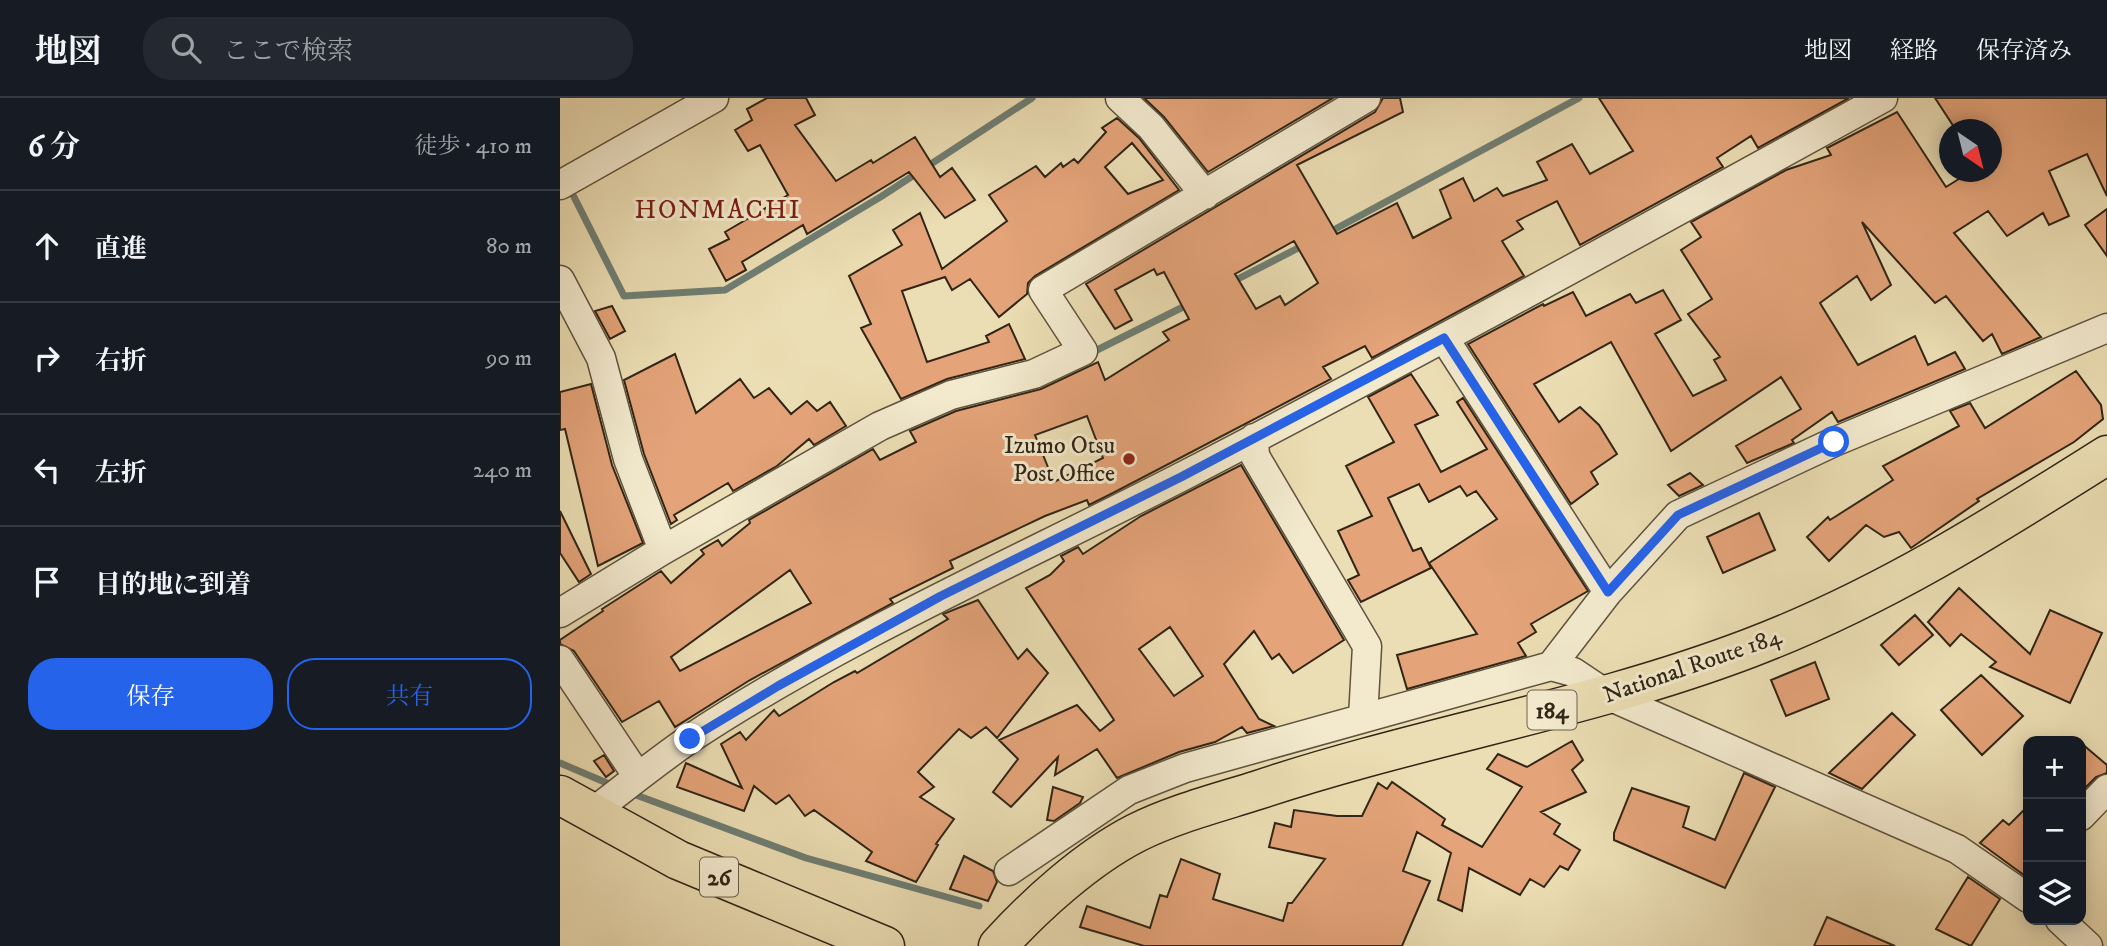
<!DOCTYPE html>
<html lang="ja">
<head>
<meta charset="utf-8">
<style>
	body { margin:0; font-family:"IM FELL DW Pica","Noto Serif JP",serif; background:#242831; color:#f1f3f6 }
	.controls { position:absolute; right:21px; bottom:21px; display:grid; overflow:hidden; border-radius:14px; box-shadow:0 4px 18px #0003 }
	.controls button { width:63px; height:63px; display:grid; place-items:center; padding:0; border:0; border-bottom:2px solid #363941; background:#171b24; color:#f1f3f6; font:35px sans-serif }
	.compass { position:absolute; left:1379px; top:21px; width:63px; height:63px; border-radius:50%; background:#171b24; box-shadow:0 4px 18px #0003; rotate:145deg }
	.stop { position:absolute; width:21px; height:21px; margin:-16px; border:5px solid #2563eb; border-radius:50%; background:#fff }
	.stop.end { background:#2563eb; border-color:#fff; box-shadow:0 2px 7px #0008 }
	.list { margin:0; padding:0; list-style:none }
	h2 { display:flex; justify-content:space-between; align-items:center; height:91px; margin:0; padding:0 28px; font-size:30px }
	h2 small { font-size:23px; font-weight:400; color:#9ea1a6 }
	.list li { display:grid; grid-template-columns:46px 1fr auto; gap:21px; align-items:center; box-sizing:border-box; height:112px; padding:0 28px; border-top:2px solid #363941 }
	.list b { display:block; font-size:26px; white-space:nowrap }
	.list em { font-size:23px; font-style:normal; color:#9ea1a6 }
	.actions { display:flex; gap:14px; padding:21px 28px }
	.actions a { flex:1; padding:16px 0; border:2px solid #2563eb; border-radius:28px; text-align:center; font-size:24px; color:#2563eb }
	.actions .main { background:#2563eb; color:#fff }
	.icon { flex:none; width:38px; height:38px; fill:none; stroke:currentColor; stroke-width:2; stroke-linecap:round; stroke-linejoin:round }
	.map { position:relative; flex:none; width:1547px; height:848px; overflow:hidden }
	header { display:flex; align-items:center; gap:42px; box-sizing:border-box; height:98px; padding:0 35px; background:#171b24; border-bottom:2px solid #363941 }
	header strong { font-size:33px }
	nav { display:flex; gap:38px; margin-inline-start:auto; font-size:24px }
	.search { width:490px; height:63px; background:#242831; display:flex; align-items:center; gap:18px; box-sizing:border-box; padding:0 24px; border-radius:28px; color:#9ea1a6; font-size:26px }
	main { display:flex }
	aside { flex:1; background:#171b24 }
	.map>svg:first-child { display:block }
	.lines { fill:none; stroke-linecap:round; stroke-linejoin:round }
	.stream { stroke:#6f7f74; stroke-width:7 }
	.building { fill:#e4a379; stroke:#302516; stroke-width:2; fill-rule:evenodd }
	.street-casing { stroke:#5f533e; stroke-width:31 }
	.primary-casing { stroke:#302516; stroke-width:41 }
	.highway-casing { stroke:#302516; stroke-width:41 }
	.street { stroke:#f3eace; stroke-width:28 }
	.primary { stroke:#ecdeb4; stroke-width:38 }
	.highway { stroke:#ecdeb4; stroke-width:38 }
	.route { stroke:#2563eb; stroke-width:9 }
	.poi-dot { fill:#8f2418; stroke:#f3eace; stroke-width:2.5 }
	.labels { text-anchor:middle; stroke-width:6; stroke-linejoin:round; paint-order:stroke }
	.shield { fill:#f3eace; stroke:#6a604d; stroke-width:2 }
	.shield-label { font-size:23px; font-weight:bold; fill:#302516 }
	.poi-label { font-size:24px; fill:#302516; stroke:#f3eace; text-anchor:end }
	.street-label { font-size:24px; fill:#302516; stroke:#f3eace }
	.neighbourhood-label { font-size:26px; letter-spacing:2px; fill:#7a1f14; stroke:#f3eace }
</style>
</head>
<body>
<header>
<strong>地図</strong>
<div class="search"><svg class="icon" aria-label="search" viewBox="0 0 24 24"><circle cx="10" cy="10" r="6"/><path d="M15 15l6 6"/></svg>ここで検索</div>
<nav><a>地図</a><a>経路</a><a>保存済み</a></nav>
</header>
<main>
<aside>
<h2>6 分<small>徒歩 · 410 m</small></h2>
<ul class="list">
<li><svg class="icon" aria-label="ahead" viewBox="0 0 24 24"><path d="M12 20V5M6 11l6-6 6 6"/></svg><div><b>直進</b></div><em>80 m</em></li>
<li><svg class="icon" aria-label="right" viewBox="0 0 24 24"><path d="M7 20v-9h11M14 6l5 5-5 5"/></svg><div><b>右折</b></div><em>90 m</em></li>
<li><svg class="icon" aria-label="left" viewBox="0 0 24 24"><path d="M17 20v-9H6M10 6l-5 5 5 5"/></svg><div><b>左折</b></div><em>240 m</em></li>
<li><svg class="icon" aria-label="arrive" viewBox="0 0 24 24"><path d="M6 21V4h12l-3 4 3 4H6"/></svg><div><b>目的地に到着</b></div></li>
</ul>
<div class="actions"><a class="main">保存</a><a>共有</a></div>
</aside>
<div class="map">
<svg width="1547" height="848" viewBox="0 0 1547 848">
	<rect width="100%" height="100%" fill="#ecdeb4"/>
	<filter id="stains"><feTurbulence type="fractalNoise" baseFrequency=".00286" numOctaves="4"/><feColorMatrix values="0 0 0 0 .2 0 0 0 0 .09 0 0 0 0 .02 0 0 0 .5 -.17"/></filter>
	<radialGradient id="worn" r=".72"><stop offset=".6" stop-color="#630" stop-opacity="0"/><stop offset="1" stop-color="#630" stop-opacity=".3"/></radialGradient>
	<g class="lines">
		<!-- stream -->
		<path class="stream" d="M9 89 64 198 165 192 322 98 472 0
			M766 136 1019 0
			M670 185 746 146
			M529 256 631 205
			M0 665 54 688
			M68 694 246 760 419 808"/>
	</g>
	<!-- building -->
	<path class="building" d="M207 0H246L255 17 235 27 276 83 311 62 313 65 355 39 380 79 392 70 415 102 385 120 349 74 247 136 243 127 182 164 186 172 166 183 149 151 169 141 165 134 228 97 200 47 188 53 175 32 192 22 187 11Z
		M584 0H773L648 74 604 19Z
		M823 0H840L843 14 737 67 777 136 837 105 853 140 891 120 880 92 903 80 914 103 937 90 943 98 987 82 977 64 1012 46 1030 76 1073 53 1039 0H1289L1198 50 1191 38 1157 60 1163 69 1020 147 997 103 957 123 963 131 942 143 964 178 812 260 805 248 763 269 771 281 553 395 529 407 527 402 485 418 390 463 393 470 330 501 333 505 190 582 115 629 99 603 62 624 14 553 0 546V542L43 513 42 511 101 473 111 485 144 456 141 452 158 442 162 448 190 425 189 422 313 351 320 362 356 344 350 333 396 313 481 291 538 264 545 282 609 242 603 234 629 221 604 174 597 177 594 171 555 192 572 222 555 231 526 186 815 14ZM734 143 758 185 725 207 720 198 696 211 675 176ZM527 318 543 360 494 384 475 337ZM230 472 251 505 120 573 111 559Z
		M1375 0H1547V98L1527 56 1489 73 1509 118 1489 127 1483 115 1447 138 1428 113 1394 135 1481 239 1442 256 1432 236 1423 243 1386 198 1375 205 1302 124 1331 187 1311 202 1297 178 1260 205 1298 267 1355 238 1368 267 1395 254 1405 271 1278 324 1272 314 1232 342 1234 345 1187 365 1176 348 1241 311 1221 279 1111 353 1051 244 974 286 999 324 1020 309 1039 327 1057 356 1031 374 1038 386 1011 406 908 246 983 206 984 208 1013 194 1026 218 1070 196 1076 205 1103 192 1121 222 1095 236 1133 298 1166 282 1154 262 1160 259 1128 216 1152 201 1121 152 1141 139 1131 124 1226 72 1271 57 1267 50 1337 14 1386 89 1410 74H1432V32H1396Z
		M557 20 579 40 619 92 475 178 468 185 467 196 439 219 410 181 392 192 385 179 342 193 367 264 429 244 426 238 449 226 465 261 387 281 341 301 301 230 311 226 289 178 342 147 333 132 360 115 382 171 447 123 429 97 476 68 485 79 501 65 503 69 514 61 518 65 546 34 542 30ZM572 45 603 82 568 96 545 69Z
		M1547 111V158L1525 127Z
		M52 208 65 233 50 241 35 213Z
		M115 256 136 315 180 281 194 300 209 290 231 316 247 303 257 313 270 304 286 328 254 347 249 341 217 368 173 393 168 385 114 417 117 422 111 426 84 356 64 282Z
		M1516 273 1541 307 1543 321 1514 344 1417 401 1419 403 1351 450 1339 434 1324 439 1306 427 1269 463 1247 439 1268 419 1270 422 1333 382 1323 368 1399 328 1390 313 1410 305 1425 330Z
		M851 276 878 317 855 327 881 374 927 351 897 304 903 300 1028 493 971 526 976 534 958 545 966 558 847 591 837 557 917 536 869 465 937 421 916 393 907 398 900 388 869 404 859 386 828 400 853 453 861 450 871 470 801 504 788 482 799 477 778 433 812 418 786 368 834 344 808 299Z
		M31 286 52 367 83 445 38 468 5 331 0 332V294Z
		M681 367 784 542 733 575 719 556 712 561 694 533 664 566 699 621 714 628 687 635 682 629 655 644 619 654 557 680 537 651 495 677 498 659 451 709 433 694 458 661 439 642 517 607 540 633 554 622 466 490 490 477 504 463 501 458 518 449 523 456 581 418ZM610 529 643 578 614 598 579 551Z
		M1130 375 1143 387 1119 398 1108 387Z
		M0 413 31 476 19 484 0 455Z
		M1199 415 1215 452 1163 475 1147 439Z
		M1399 490 1470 556 1490 512 1542 535 1510 605 1430 569 1436 564 1401 536 1390 548 1368 524Z
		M418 502 458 561 467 551 488 575 437 640 426 629 411 640 399 631 358 674 374 689 360 699 394 721 376 746 378 747 356 784 306 763 312 754 254 712 245 718 229 697 216 706 194 688 184 713 117 689 126 665 182 690 161 646 180 634 186 642 214 612 219 618 274 584 295 573 297 575 388 521 383 516Z
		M1355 517 1373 537 1339 567 1321 547Z
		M1255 564 1269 601 1226 618 1211 582Z
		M1421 577 1463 618 1422 657 1381 612Z
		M1332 615 1355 637 1302 691 1269 675Z
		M1012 643 1023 662 1012 672 1026 694 981 714 1000 726 994 736 1020 752 1008 772 1000 768 984 789 970 781 960 797 909 770 902 813 878 802 891 755 857 734 843 773 870 783 842 848H584L520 829 527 808 590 830 600 797 607 799 621 761 660 776 653 801 723 823 728 805H732L765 761 709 749 715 725 731 729 734 712 777 718H802L818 685 827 691 832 684 885 721 882 727 922 749 962 689 927 671 938 656 967 669Z
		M1521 645 1547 667V675L1536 679 1521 694Z
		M44 657 54 673 46 679 34 663Z
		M1184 675 1215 689 1165 790 1054 742V735L1072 690 1129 709 1123 729 1155 742Z
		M493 689 523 699 520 705 494 723 487 722Z
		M1468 708V780L1420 745 1443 722 1449 727Z
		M404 758 433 773 437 784 428 803 390 791Z
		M1408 779 1440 801 1411 848 1376 831Z
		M1267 819 1335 848H1254Z"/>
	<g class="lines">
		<!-- street casing -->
		<g class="street-casing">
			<path id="street" d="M560 0 591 29 645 97
				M0 87 154 0
				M0 182 41 260 68 361 103 452
				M884 240 1048 494
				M694 340 695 358 807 548 803 620
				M0 515 103 452 320 328 391 297 474 276 523 253 483 192 806 0
				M0 562 78 679
				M30 716C63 691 96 664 131 640 286 538 458 463 623 378 858 256 1091 128 1323 0
				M1521 718 1547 691
				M449 773 569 692 625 670 991 568
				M1468 800 1397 751 1049 598 1013 574 991 568 1048 494 1118 417 1274 344 1547 230
				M1500 822 1528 848"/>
		</g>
		<!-- primary casing -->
		<g class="primary-casing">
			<path id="primary" d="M0 697 118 762 325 848"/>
		</g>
		<!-- highway casing -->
		<g class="highway-casing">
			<path id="highway" d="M438 848C474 808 527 760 576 735 614 716 657 705 698 692 860 638 1030 611 1190 550 1319 501 1430 431 1547 357"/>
		</g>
		<!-- street -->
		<use href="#street" class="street"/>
		<!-- primary -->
		<use href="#primary" class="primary"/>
		<!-- highway -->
		<use href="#highway" class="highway"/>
	</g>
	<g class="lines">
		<!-- route -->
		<path class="route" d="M130 641 218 588 381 498 621 379 884 240 1048 494 1118 417 1274 344"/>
	</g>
	<!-- markers -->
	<circle class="poi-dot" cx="569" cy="361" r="7"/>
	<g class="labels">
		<!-- shield labels -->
		<g class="shield">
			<rect x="967.5" y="592.5" width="49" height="39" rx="5"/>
			<rect x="140" y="759.5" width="38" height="39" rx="5"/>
		</g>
		<g class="shield-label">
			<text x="992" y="620">184</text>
			<text x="159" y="787">26</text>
		</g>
		<!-- poi labels -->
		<g class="poi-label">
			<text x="555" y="355">Izumo Otsu<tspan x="555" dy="28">Post Office</tspan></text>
		</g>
		<!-- street labels -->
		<g class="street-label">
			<text transform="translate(1132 567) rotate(-19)" y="8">National Route 184</text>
		</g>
		<!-- neighbourhood labels -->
		<g class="neighbourhood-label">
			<text x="158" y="120">HONMACHI</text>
		</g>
	</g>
	<rect width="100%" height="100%" filter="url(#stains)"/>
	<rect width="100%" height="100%" fill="url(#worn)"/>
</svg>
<div class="controls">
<button>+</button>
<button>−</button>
<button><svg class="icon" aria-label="layers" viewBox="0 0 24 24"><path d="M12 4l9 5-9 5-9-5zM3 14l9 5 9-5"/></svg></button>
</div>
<svg class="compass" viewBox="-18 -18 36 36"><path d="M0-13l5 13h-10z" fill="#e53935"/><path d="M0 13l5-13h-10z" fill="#9ea1a6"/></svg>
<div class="stop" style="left:1274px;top:344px"></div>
<div class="stop end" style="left:130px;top:641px"></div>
</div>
</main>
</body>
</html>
